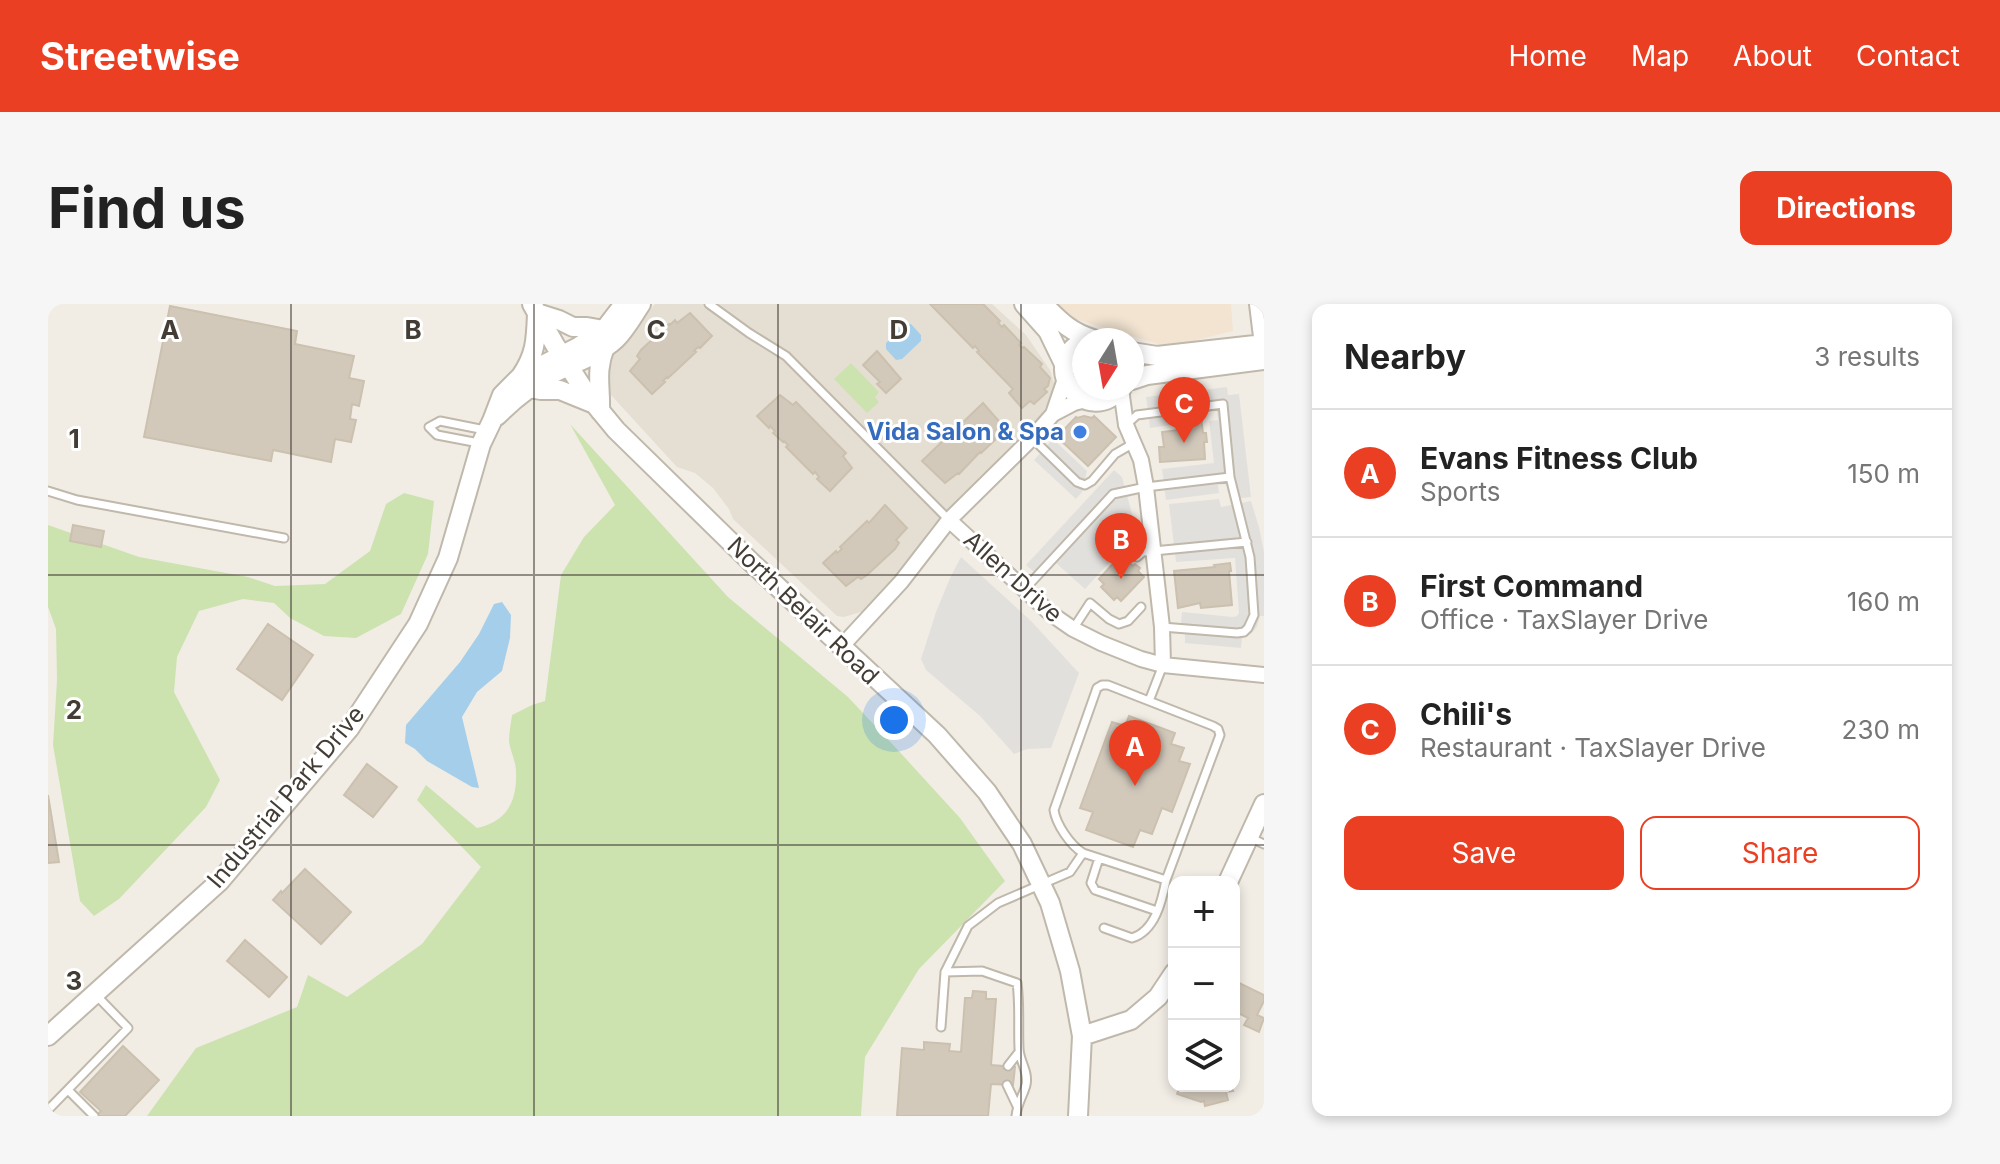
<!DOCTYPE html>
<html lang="en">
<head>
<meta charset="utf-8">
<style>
	body { margin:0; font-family:Inter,sans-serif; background:#f6f6f6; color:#222 }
	.controls { position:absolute; right:24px; bottom:24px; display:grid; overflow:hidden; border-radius:16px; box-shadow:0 4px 12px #0003 }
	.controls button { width:72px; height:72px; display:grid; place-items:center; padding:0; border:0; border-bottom:2px solid #e0e0e0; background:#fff; color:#222; font:40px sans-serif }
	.compass { position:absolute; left:1024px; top:24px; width:72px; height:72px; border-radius:50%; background:#fff; box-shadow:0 4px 12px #0003; rotate:191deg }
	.you { position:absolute; left:846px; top:416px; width:28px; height:28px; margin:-20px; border:6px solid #fff; border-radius:50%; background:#1a73e8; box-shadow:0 0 0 12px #1a73e833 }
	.badge { display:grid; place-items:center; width:52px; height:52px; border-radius:50%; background:#ea3f23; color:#fff; font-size:26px; font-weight:700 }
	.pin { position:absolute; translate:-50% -66px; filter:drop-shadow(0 2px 4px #0008) }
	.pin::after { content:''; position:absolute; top:42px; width:28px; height:24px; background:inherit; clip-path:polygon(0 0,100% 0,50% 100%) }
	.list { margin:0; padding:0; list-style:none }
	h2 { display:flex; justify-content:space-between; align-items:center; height:104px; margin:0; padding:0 32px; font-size:34px }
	h2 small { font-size:26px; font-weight:400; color:#767676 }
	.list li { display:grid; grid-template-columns:52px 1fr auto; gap:24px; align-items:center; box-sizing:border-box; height:128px; padding:0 32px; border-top:2px solid #e0e0e0 }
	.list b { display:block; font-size:30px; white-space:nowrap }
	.list p { margin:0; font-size:26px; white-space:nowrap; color:#767676 }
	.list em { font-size:26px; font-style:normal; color:#767676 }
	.actions { display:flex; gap:16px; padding:24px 32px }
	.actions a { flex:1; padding:18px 0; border:2px solid #ea3f23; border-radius:16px; text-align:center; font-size:28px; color:#ea3f23 }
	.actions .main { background:#ea3f23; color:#fff }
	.icon { flex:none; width:44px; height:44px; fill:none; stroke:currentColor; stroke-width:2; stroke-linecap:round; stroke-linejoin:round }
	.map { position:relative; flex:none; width:1216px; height:812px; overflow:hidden; border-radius:16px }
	header { display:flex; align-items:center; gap:48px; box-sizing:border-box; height:112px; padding:0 40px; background:#ea3f23; color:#fff }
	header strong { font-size:38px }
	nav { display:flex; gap:44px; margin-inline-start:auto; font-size:28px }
	.intro { display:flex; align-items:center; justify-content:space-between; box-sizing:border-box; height:192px; padding:0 48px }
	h1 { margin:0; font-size:56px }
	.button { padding:20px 36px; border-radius:16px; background:#ea3f23; color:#fff; font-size:28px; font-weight:700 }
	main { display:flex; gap:48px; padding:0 48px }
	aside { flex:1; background:#fff; border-radius:16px; box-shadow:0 4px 12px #0003 }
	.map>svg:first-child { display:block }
	.residential { fill:#e5dfd3 }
	.commercial { fill:#f2e4d1 }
	.green { fill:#cce3b0 }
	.parking { fill:#e2e0dd }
	.water { fill:#a5ceea }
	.building { fill:#d2c9bb; stroke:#ccc0af; stroke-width:2 }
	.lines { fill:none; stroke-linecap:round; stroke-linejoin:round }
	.service-casing { stroke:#bfb8ab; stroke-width:11 }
	.minor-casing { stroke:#bfb8ab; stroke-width:18 }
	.tertiary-casing { stroke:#bfb8ab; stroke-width:22 }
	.service { stroke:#fff; stroke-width:7 }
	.minor { stroke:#fff; stroke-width:14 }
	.tertiary { stroke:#fff; stroke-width:18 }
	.grid { fill:none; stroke:#433d35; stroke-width:2; stroke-opacity:0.55 }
	.shop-dot { fill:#3f7fe0; stroke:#fff; stroke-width:3 }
	.labels { text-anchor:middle; stroke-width:6; stroke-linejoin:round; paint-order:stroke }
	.shop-label { font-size:24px; font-weight:bold; fill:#366cbe; stroke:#fff; text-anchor:end }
	.street-label { font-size:24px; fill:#433d35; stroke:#fff }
	.grid-label { font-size:26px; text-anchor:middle; font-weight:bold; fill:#433d35; stroke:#fff; stroke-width:6; stroke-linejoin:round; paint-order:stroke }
</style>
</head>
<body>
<header>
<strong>Streetwise</strong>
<nav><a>Home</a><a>Map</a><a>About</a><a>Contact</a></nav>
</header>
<div class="intro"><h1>Find us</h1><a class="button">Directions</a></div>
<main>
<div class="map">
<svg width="1216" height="812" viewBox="0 0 1216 812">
	<rect width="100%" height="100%" fill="#f1ede5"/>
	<!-- residential -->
	<path class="residential" d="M607 0H944L978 31 1002 66 1007 82 1002 96 990 116 884 223 846 275 816 307 796 313 789 312 685 215 681 205 665 184 647 169 629 163 562 90 560 71 566 50Z"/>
	<!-- commercial -->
	<path class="commercial" d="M1010 0H1183L1185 27 1120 43 1027 15Z"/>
	<!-- green -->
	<path class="green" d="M803 59 831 88 827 93 831 98 819 109 786 75Z
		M522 120 680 293 800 393 848 444 912 514 957 577 871 665 817 753 813 812H99L148 744 249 703 260 671 299 693 374 640 433 563 369 496 378 481 429 524C459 517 469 498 468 468 468 457 462 447 461 437 461 428 463 419 464 411L484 401 497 397 513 271 536 233 567 201Z
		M356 189 386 197 380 250 353 310 308 334 276 332 242 314 226 299 195 295 151 307 129 353 126 388 172 476 158 503 71 595 46 612 32 597 5 441 9 376 8 325 0 303V221L91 253 200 273 227 282 277 280 322 247 338 200Z"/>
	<!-- parking -->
	<path class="parking" d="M1179 83 1180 91 1191 90 1203 193 1194 194 1180 189 1178 180 1170 181 1171 189 1118 196 1114 165 1166 159 1161 117 1170 116 1169 107 1128 112 1129 120 1102 124 1098 93Z
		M1005 135 1039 167 1034 188 1028 195 986 156Z
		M1066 166 1074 173 1089 228 1037 285 1008 259 993 274 978 261Z
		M1171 195 1173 203 1203 197 1211 223 1216 248V312H1212L1209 323 1204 329 1194 334 1193 344 1137 339V331L1133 318 1134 308 1185 313 1189 312 1191 309 1187 254 1128 258 1121 200Z
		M913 253 983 317 1031 369 1003 444 979 445 966 450 932 412 878 366 873 355 888 308 902 274Z"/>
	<!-- water -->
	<path class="water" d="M857 20H863L873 31V37L854 55 848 56 838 45V39Z
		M454 298 463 311 462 334 454 367 429 388 414 413 431 484 424 483 379 457 367 445 357 439 358 421 412 358 431 330 446 300Z"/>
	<!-- building -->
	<path class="building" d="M882 0H935L952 17 950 19 954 23 956 21 973 39 971 41 975 44 976 43 994 60 992 63 1002 74 1000 82 996 85 999 88 986 100 982 97 974 104 961 89 965 85 929 48 931 47 927 42 925 44Z
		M122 2 249 27 247 40 306 52 301 74 316 77 311 102 304 100 302 115 308 116 303 138 287 135 283 158 225 146 223 157 96 133Z
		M642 9 664 32 652 44 650 43 646 47 648 48 620 74 619 73 615 77 617 78 604 90 582 67 592 55 589 52 593 46 621 20 622 21 627 16 629 19Z
		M829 47 853 75 838 89 829 80 832 78 815 61Z
		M732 91 745 101 748 98 798 149 795 152 804 164 782 187 769 175 771 173 767 168 765 170 738 143 740 141 736 137 735 138 725 129 727 127 722 122 721 124 709 112Z
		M935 99 956 123 946 135 947 136 933 149 932 148 911 170 910 169 897 179 874 157 900 132 902 134 911 126 909 124Z
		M1036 112 1044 114 1046 112 1068 133 1040 162 1009 133 1028 113 1029 114Z
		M1153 114 1155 129H1158L1159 138H1156L1157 155 1112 158 1111 143H1116L1114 128 1138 125 1137 116Z
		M837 201 859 224 848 236 851 239 847 245 819 271 813 275 810 273 798 282 775 259 788 247 789 249 794 245 792 243 819 217 821 219Z
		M25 221 56 227 53 243 22 237Z
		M1073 251 1085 262 1087 260 1092 264 1090 267 1096 273 1073 297 1069 293 1066 296 1053 283 1056 280 1051 275Z
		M1182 259 1183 267H1181L1184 301 1153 304 1152 299 1130 304 1126 267 1167 263 1166 261Z
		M220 320 265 351 234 396 189 365Z
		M1081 412 1127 429 1123 440 1136 444 1131 457 1142 460 1124 508 1114 504 1104 530 1092 526 1085 543 1038 526 1045 508 1032 504 1064 418 1077 422Z
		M319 460 349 483 325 513 296 491Z
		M0 491 11 558 0 559Z
		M257 565 303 608 273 640 225 596 233 587 234 589Z
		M197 636 239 673 221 693 179 657Z
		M1187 677 1216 691V697L1209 711 1216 714 1211 728 1196 721 1200 714 1186 707Z
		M925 687 938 688V695H948L943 761 967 763 965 781 943 780 940 812H849L854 744 876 746V738L902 740 901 747 913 748 917 694H924Z
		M75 742 111 776 77 812H48L53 807 32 788Z
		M1132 782H1183L1185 787 1178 788 1180 796 1157 802 1156 797 1153 798 1129 790Z"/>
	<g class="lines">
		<!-- service casing -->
		<g class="service-casing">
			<path id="service" d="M661 0 701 29 738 52 901 216
				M1078 121 1089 111 1175 100 1182 173 1202 253 1206 311 1200 324 1196 328 1189 329 1114 323
				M984 134 1029 178 1037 181 1044 177 1067 150 1086 139
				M431 139 389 131 381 123 392 117 437 126
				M0 187 29 196 236 234
				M1089 253 1095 248 1199 238
				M976 286 1065 190 1098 183 1182 173
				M1025 325 1042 299 1061 315 1071 320 1080 317 1093 303
				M1203 534 1216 540
				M1035 549 1118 576 1172 431 1170 425 1165 422 1101 397
				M1051 554 1043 579 1047 586 1109 607
				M1056 624 1084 634C1107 627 1114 597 1118 576
				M897 668 920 622 950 599 1022 568 1035 549C1022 541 1008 520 1006 506L1049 384 1054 381H1060L1101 397 1115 361
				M893 723 897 668 934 667 969 679C972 701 970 721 971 744 971 757 981 767 978 781 975 792 969 800 968 812
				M960 762 971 748
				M959 781 969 802
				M20 786 46 812
				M0 806 80 724 47 690"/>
		</g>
		<!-- minor casing -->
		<g class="minor-casing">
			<path id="minor" d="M1073 85 1078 121 1093 156 1098 183 1114 323 1115 361
				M1005 110 1017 75
				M901 216 1002 309 1025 325 1053 339 1093 355 1115 361 1216 371
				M793 343 853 278 901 216 984 134 1005 110 1026 99 1038 96"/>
		</g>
		<!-- tertiary casing -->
		<g class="tertiary-casing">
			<path id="tertiary" d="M484 0 507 41 540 92 568 126 703 258 889 431 939 488 974 540 1002 599 1022 667 1034 732 1030 812
				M976 0 1000 27 1016 60
				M995 0C1012 17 1022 28 1045 35
				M1211 0 1216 41
				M1036 37C988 60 1037 126 1074 84
				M1084 48 1109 52 1216 40
				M473 72C488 50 488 35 489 9L511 16 525 23H539L556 26
				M1084 76 1099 71 1216 56
				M481 84 493 86H512L544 99
				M552 107C553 82 547 68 557 43
				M449 112C467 94 486 79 508 68 528 58 551 51 568 35 578 25 585 12 593 0
				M1180 578 1216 500
				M0 732 172 577 301 425 370 320 400 254 433 140 444 117 454 91 473 72 530 43 556 26 576 0
				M1034 732 1083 716 1110 693 1126 669"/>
		</g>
		<!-- service -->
		<use href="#service" class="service"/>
		<!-- minor -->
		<use href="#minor" class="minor"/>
		<!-- tertiary -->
		<use href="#tertiary" class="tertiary"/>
	</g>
	<!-- grid -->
	<path class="grid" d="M243 0V812M486 0V812M730 0V812M973 0V812M0 271H1216M0 541H1216"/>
	<!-- markers -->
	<circle class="shop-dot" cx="1032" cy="128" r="8"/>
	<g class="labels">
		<!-- shop labels -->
		<g class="shop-label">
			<text x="1016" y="136">Vida Salon &amp; Spa</text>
		</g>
		<!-- street labels -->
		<g class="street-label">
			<text transform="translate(965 273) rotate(42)" y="8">Allen Drive</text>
			<text transform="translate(755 307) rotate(44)" y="8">North Belair Road</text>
			<text transform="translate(238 493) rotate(-50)" y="8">Industrial Park Drive</text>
		</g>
	</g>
	<g class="grid-label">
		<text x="122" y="35">A</text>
		<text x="365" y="35">B</text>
		<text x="608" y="35">C</text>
		<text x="851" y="35">D</text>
		<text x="26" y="144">1</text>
		<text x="26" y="415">2</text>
		<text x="26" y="686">3</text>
	</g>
</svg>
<div class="controls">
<button>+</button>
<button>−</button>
<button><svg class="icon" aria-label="layers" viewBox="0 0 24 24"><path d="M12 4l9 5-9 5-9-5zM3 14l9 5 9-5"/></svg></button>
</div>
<svg class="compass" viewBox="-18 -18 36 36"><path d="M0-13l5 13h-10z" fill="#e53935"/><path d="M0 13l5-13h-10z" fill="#767676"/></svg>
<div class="you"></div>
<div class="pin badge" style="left:1087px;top:482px">A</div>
<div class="pin badge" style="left:1073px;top:275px">B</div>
<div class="pin badge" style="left:1136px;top:139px">C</div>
</div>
<aside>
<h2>Nearby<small>3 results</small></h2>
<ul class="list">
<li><span class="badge">A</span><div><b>Evans Fitness Club</b><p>Sports</p></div><em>150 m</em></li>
<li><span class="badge">B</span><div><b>First Command</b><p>Office · TaxSlayer Drive</p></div><em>160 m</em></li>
<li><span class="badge">C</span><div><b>Chili's</b><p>Restaurant · TaxSlayer Drive</p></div><em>230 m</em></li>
</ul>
<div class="actions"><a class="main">Save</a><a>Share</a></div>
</aside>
</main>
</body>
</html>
